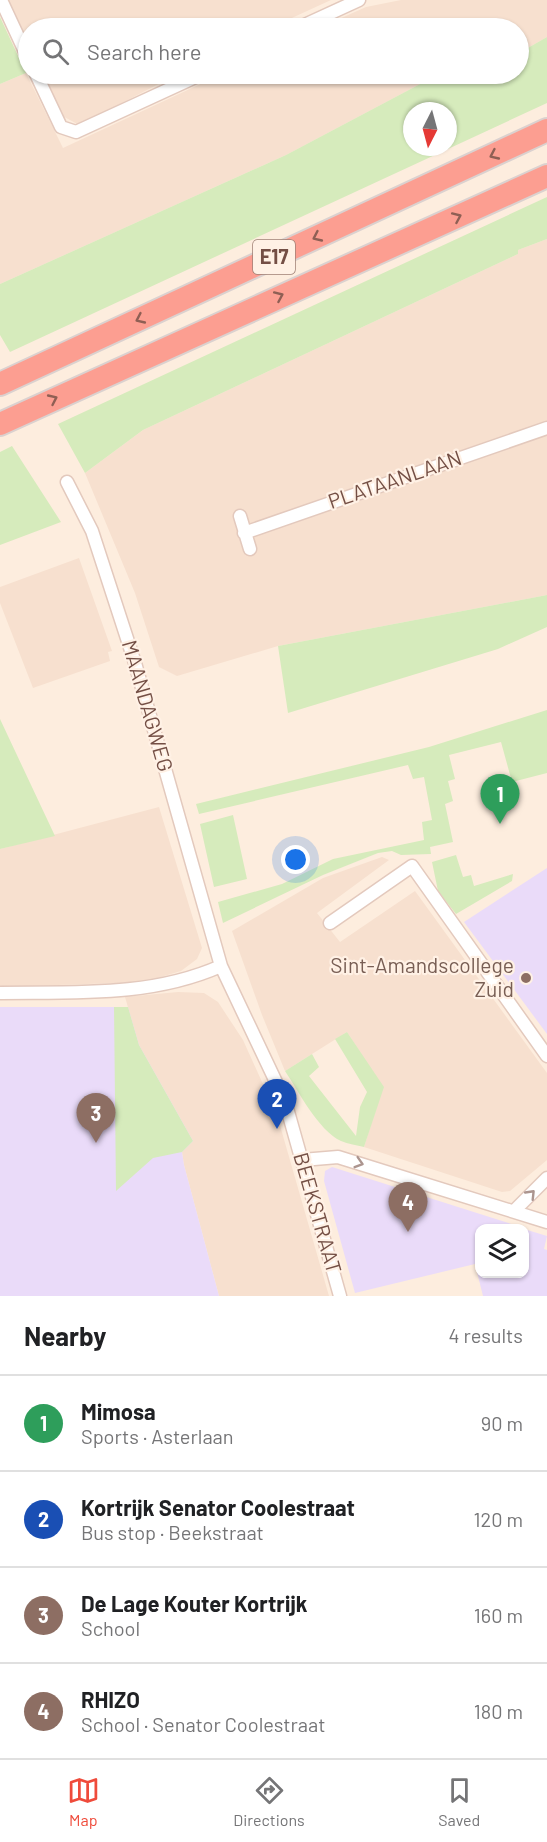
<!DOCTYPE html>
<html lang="en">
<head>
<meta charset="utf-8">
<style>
	body { margin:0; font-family:Barlow,sans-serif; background:#f2f2f2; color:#202124 }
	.controls { position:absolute; right:18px; bottom:18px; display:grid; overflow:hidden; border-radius:12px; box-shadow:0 2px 4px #0004 }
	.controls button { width:54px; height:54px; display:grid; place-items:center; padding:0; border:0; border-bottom:2px solid #e0e0e0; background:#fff; color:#202124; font:30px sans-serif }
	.compass { position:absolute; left:403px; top:102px; width:54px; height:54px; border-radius:50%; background:#fff; box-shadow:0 2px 4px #0004; rotate:186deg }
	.you { position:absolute; left:296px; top:860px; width:21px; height:21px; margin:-15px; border:4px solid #fff; border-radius:50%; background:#1a73e8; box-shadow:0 0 0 9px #1a73e833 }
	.badge { display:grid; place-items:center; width:39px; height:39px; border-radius:50%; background:#ef4b3b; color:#fff; font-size:20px; font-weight:700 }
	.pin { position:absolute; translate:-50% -50px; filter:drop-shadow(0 2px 3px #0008) }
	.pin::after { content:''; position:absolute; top:32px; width:21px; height:18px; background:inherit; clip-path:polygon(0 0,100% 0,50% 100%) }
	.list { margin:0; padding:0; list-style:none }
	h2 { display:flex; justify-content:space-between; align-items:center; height:78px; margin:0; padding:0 24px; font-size:26px }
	h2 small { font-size:20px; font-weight:400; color:#757577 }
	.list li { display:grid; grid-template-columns:39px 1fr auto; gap:18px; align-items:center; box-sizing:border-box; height:96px; padding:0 24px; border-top:2px solid #e0e0e0 }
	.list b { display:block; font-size:22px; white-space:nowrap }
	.list p { margin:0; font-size:20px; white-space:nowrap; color:#757577 }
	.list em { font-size:20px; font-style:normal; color:#757577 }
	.icon { flex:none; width:33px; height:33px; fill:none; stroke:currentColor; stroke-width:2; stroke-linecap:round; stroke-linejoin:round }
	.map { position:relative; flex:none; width:547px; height:1296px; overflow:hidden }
	.search { position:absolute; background:#fff; box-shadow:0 2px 4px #0004; left:18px; right:18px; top:18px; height:66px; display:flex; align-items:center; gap:15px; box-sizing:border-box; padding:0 21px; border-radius:33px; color:#757577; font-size:22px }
	.sheet { height:462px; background:#fff }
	nav { display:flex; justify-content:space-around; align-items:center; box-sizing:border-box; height:84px; border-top:2px solid #e0e0e0; background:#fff; font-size:16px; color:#757577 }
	nav a { display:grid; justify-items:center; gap:3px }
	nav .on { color:#ef4b3b }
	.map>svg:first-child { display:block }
	.residential { fill:#f7e0cf }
	.education { fill:#eadbf9 }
	.green { fill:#d6ebbc; fill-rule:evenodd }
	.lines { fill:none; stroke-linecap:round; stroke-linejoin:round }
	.minor-casing { stroke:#e3c9bd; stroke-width:15 }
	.motorway-casing { stroke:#dbd1cf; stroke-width:26 }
	.minor { stroke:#fff; stroke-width:12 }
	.motorway { stroke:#fc9e91; stroke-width:22 }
	.oneway { stroke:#8f5f54 }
	.oneway2 { stroke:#ac958f }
	.education-dot { fill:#8d6e63; stroke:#fff1e5; stroke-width:2 }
	.labels { text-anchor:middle; stroke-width:4.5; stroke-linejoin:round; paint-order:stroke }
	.shield { fill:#fff1e5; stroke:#9e8075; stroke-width:1.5 }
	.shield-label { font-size:20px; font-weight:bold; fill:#744f45 }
	.street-label { font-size:21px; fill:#744f45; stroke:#fff1e5 }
	.education-label { font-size:21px; fill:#785e54; stroke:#fff1e5; text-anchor:end }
</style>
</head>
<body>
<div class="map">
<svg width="547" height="1296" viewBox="0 0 547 1296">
	<rect width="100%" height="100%" fill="#fdedde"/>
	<!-- residential -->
	<path class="residential" d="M9 0H331L270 28H28V48L8 4Z
		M401 0H547V37L519 53 518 28H319L366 7Z
		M26 73 63 148 222 74H439L286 155 0 284V84Z
		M40 74H178L79 125 59 114Z
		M547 239V595L278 646 177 676 159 667 135 593 85 473 143 430 518 254V250Z
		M79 558 112 651 108 652 110 661 33 688 0 603V587Z
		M159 807 202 948 197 959 181 971 144 982 0 987V849Z
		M382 857 389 860 317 913 340 942 415 891 547 1073V1160L510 1191 502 1192 364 1147 383 1087 347 1032 285 1071 262 1015 232 931 323 878Z
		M178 992 204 993 218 1002 243 1040 277 1115 329 1296H219L184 1165 182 1152 193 1141 139 1045 125 997Z"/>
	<!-- education -->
	<path class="education" d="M547 868V1034L464 922Z
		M0 1007H128L139 1045 193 1141 182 1152 184 1165 219 1296H0Z
		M332 1167 524 1228H480V1274H524V1229L547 1236 544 1249 547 1250V1296H483L475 1264 355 1293 324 1181 325 1171Z"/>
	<!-- green -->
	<path class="green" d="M0 17 26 73 0 84Z
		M547 37V103L10 352 0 335V284L286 155 439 74H453L459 84 479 74H518L519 53ZM412 111H448V147H412Z
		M547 197V239L518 250V254L143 430 85 473 58 424Z
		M12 446 61 522 0 545V452Z
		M547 595V627L498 649 288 713 278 646Z
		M547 710V773L512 782 501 742 449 755 455 779 448 781 453 801 445 804 453 842 430 847 431 854 401 855 392 851 378 853 323 875 223 923 218 902 282 884 333 859 424 840 422 822 432 820 424 777 413 779 408 765 199 814 196 804 429 747Z
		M0 719 55 836 0 849Z
		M233 815 247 879 214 887 200 824Z
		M456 855 463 877 471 875 474 886 513 874 512 881 456 914 438 891 432 862Z
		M114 1007H128L139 1045 193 1141 182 1152 153 1158 116 1191Z
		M347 1032 384 1087 364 1147C357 1145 348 1144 341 1141 318 1130 299 1092 285 1071L312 1054 319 1067 309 1076 356 1136 360 1107 367 1092 335 1039Z"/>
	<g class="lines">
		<!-- minor casing -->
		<g class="minor-casing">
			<path id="minor" d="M1 0 28 58
				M298 28 359 0
				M36 74 61 127 76 132 202 74
				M67 482 92 531 135 663 221 966 285 1101 340 1296
				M240 516 250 549
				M244 533 547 428
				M330 923 412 866 547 1056
				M0 993C76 992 151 997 221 966
				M302 1160 338 1157 547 1222
				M515 1210 547 1178"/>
		</g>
		<!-- motorway casing -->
		<g class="motorway-casing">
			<path id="motorway" d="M0 384 547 130
				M0 424 547 176"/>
		</g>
		<!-- minor -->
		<use href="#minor" class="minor"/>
		<!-- motorway -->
		<use href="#motorway" class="motorway"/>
	</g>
	<!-- one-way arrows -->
	<defs><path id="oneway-chevron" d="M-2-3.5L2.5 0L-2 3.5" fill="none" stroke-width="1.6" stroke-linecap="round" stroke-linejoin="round" transform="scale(1.5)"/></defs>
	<g class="oneway">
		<use href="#oneway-chevron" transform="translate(494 155) rotate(155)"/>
		<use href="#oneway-chevron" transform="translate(457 217) rotate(-24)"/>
		<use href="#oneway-chevron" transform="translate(317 237) rotate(155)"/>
		<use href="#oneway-chevron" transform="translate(279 296) rotate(-24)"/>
		<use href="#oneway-chevron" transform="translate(140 319) rotate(155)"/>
		<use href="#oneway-chevron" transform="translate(53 399) rotate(-25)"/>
	</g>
	<g class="oneway2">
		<use href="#oneway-chevron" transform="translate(359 1163) rotate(17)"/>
		<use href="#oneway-chevron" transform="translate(531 1194) rotate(-46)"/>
	</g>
	<!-- markers -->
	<circle class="education-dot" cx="526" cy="978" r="6"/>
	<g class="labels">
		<!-- shield labels -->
		<rect class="shield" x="253" y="240" width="42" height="34" rx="4.5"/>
		<g class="shield-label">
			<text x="274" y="264">E17</text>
		</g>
		<!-- street labels -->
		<g class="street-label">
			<text transform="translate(395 480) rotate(-19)" y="7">PLATAANLAAN</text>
			<text transform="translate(147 706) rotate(74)" y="7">MAANDAGWEG</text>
			<text transform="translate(317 1213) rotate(74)" y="7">BEEKSTRAAT</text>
		</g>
		<!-- education labels -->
		<g class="education-label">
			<text x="514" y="973">Sint-Amandscollege<tspan x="514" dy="24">Zuid</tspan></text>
		</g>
	</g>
</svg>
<div class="controls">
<button><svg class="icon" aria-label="layers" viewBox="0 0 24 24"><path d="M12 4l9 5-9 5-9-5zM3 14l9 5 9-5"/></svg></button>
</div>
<svg class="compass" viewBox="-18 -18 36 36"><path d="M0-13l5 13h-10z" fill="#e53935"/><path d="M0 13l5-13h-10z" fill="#757577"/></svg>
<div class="you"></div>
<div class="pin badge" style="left:500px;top:824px;background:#2e9e5b">1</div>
<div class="pin badge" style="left:277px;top:1129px;background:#1a4fb4">2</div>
<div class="pin badge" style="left:96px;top:1143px;background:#8d6e63">3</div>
<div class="pin badge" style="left:408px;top:1232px;background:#8d6e63">4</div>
<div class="search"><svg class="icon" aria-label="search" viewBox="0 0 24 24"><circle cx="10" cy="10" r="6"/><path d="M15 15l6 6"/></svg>Search here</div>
</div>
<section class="sheet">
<h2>Nearby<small>4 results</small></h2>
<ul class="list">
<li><span class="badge" style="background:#2e9e5b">1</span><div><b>Mimosa</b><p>Sports · Asterlaan</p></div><em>90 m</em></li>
<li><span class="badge" style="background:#1a4fb4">2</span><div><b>Kortrijk Senator Coolestraat</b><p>Bus stop · Beekstraat</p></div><em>120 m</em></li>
<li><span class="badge" style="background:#8d6e63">3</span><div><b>De Lage Kouter Kortrijk</b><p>School</p></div><em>160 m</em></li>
<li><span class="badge" style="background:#8d6e63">4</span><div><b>RHIZO</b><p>School · Senator Coolestraat</p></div><em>180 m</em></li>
</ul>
</section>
<nav>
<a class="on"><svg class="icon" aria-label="map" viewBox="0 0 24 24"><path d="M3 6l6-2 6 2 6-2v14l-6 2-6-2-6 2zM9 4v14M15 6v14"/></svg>Map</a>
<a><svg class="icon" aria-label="directions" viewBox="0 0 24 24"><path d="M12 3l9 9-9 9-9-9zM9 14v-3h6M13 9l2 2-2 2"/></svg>Directions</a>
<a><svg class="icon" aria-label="saved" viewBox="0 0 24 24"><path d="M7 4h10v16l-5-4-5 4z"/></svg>Saved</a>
</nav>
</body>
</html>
